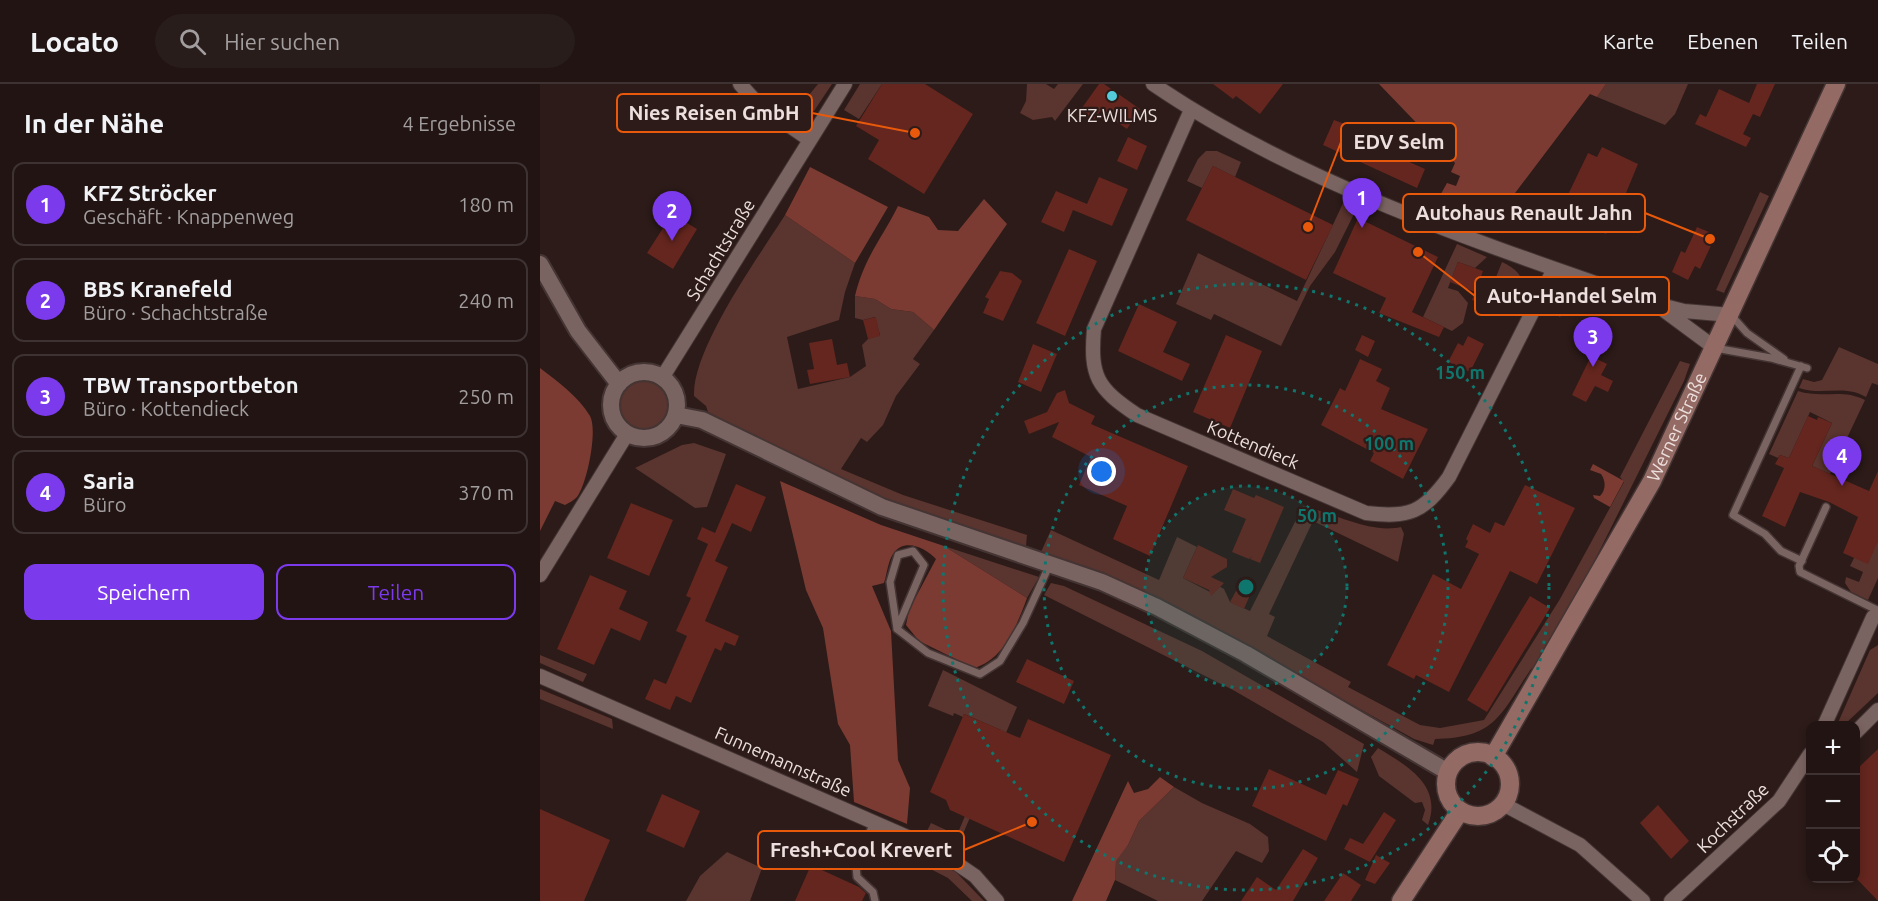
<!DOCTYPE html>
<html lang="de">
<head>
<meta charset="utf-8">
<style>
	body { margin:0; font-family:Ubuntu,sans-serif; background:#291d1b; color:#f1f3f6 }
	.controls { position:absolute; right:18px; bottom:18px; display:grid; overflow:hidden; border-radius:12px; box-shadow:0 3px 9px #0003 }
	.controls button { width:54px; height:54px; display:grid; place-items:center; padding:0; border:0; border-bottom:2px solid #3e3332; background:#211412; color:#f1f3f6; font:30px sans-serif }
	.you { position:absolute; left:562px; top:388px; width:21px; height:21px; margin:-15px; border:4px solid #fff; border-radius:50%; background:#1a73e8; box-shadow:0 0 0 9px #1a73e833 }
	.badge { display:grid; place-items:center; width:39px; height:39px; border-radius:50%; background:#7c3aed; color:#fff; font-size:20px; font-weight:700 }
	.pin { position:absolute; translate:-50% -50px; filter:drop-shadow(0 2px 3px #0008) }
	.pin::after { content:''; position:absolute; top:32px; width:21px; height:18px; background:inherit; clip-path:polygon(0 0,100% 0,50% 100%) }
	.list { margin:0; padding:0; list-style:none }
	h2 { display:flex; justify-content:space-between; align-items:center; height:78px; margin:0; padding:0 24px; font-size:26px }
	h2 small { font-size:20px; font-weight:400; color:#a29e9f }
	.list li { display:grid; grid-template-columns:39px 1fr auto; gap:18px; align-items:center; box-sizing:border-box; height:84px; margin:0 12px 12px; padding:0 12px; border:2px solid #3e3332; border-radius:12px }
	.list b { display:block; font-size:22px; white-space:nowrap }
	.list p { margin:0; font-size:20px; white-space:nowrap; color:#a29e9f }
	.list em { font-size:20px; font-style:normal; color:#a29e9f }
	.actions { display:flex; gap:12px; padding:18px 24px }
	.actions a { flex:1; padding:14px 0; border:2px solid #7c3aed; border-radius:12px; text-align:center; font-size:21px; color:#7c3aed }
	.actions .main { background:#7c3aed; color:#fff }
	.icon { flex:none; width:33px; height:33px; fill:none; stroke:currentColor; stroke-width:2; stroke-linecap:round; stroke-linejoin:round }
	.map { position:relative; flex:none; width:1338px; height:817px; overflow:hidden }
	header { display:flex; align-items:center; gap:36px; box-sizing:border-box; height:84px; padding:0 30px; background:#211412; border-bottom:2px solid #3e3332 }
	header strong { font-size:28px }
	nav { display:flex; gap:33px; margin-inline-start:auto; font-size:21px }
	.search { width:420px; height:54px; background:#291d1b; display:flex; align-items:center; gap:15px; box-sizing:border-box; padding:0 21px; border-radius:33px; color:#a29e9f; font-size:22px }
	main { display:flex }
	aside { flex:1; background:#211412 }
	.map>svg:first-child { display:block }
	.green { fill:#5a342e }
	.forest { fill:#7b3b32 }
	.building { fill:#64261e }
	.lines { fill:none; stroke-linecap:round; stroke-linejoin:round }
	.service-casing { stroke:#443534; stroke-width:10 }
	.minor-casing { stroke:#443534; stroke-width:16 }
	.tertiary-casing { stroke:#443534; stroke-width:20 }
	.secondary-casing { stroke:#443534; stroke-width:21 }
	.service { stroke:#7a6461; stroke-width:7 }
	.minor { stroke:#7a6461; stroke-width:14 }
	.tertiary { stroke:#7a6461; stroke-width:16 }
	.secondary { stroke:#946a64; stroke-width:18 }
	.ring { fill:none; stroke:#0f766e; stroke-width:3; stroke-dasharray:3 6 }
	.poi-dot { fill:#53cbda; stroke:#2c1b18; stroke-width:2 }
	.labels { text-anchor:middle; stroke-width:4.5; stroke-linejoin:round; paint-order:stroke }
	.poi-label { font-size:18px; fill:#ecdfdd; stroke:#2c1b18 }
	.street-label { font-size:18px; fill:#ecdfdd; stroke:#2c1b18 }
	.centre { fill:#0f766e; stroke:#2c1b18; stroke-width:3 }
	.ring-label { font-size:18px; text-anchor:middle; font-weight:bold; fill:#0f766e; stroke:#2c1b18; stroke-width:4.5; stroke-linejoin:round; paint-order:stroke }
	.leader { fill:none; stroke:#e8590c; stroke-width:2 }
	.callout-dot { fill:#e8590c; stroke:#2c1b18; stroke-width:2 }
	.callout { fill:#2c1b18; stroke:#e8590c; stroke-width:2 }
	.callout-label { font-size:20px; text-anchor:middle; font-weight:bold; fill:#ecdfdd }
</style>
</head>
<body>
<header>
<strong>Locato</strong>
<div class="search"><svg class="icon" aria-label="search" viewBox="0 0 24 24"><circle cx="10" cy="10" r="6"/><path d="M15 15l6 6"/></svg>Hier suchen</div>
<nav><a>Karte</a><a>Ebenen</a><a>Teilen</a></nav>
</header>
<main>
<aside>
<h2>In der Nähe<small>4 Ergebnisse</small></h2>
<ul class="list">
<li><span class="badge">1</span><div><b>KFZ Ströcker</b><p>Geschäft · Knappenweg</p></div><em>180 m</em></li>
<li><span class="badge">2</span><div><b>BBS Kranefeld</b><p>Büro · Schachtstraße</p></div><em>240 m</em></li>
<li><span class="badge">3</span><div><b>TBW Transportbeton</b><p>Büro · Kottendieck</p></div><em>250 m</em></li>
<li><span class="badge">4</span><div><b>Saria</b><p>Büro</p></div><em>370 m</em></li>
</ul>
<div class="actions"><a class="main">Speichern</a><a>Teilen</a></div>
</aside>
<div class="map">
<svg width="1338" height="817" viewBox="0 0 1338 817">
	<rect width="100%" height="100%" fill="#2c1b18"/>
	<!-- green -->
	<path class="green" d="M278 0H292L274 27 264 30 248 23 253 15 264 17Z
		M320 0H342L319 35 304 26Z
		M487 0H506L514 5 518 0H543L515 37 512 33 493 36 480 29 486 17Z
		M1066 0H1148L1135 30 1125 41 1057 13Z
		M666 67H677L701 78 695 93 673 82 662 104 647 97 658 75Z
		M1220 108 1229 112 1184 209 1176 206Z
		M805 115 818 122 795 168 770 202 741 262 674 230 671 236 636 220 658 169 757 217Z
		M245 131 315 179 305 208 299 236 247 253 258 305 310 293 326 282 322 261 328 255 340 251 335 233 323 236 315 234V212L335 215 351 225 373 228 394 246 373 275 380 280 356 312 343 341 327 358 321 354 301 385 363 411 487 451 486 462C371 435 272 382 168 328L166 322 154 312C152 265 219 172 245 131Z
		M917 160 947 173 935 184 918 178 908 204 918 207 928 219 923 239 912 247 883 233Z
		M962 178C981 187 987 197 981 218L950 208Z
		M1026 208 1047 210V213L1036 229 1028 221 1020 233 1006 223 1015 212Z
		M1299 263 1338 280V301L1332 299 1326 313C1304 300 1283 312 1259 304L1263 295 1274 298 1282 296Z
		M1140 277 1150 280 1144 297 1052 482 997 580 991 585C960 631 956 654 895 655L893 661 874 655 631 521 574 494 501 468 511 446 619 496 637 453 657 463 643 494 672 509 677 501 684 505 690 518 710 527 763 422C794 429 830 450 861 443L864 450 858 478 773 437 729 530 735 533 727 552 811 598 808 603 880 641 900 644 944 636 1020 515 1084 398 1080 393Z
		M79 322a26 26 0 1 1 52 0a26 26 0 1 1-52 0Z
		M1258 307C1283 315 1302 304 1325 316L1290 390 1272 382 1292 339 1270 328 1249 374 1240 371 1238 374 1229 370Z
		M154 359 186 370 167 423 155 424 95 384 142 361Z
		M1338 457V494L1328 516 1311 508 1305 499 1306 493 1319 498 1323 488 1310 482 1314 474Z
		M404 462 499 493 487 514Z
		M511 499 524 502 662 567 824 660 817 688 783 658 693 606 504 511Z
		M1338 561V609L1304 641H1297L1330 566Z
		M0 571 47 590 43 598 0 579Z
		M403 586 477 623 417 764 386 749 391 739 417 751 461 646 424 630 423 633 414 629 413 632 388 622Z
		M0 605 72 635 73 645 0 615Z
		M838 664C866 681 903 701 888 741L882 736 885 726 882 718 875 719 839 692 831 673Z
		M634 703 662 719 710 740 728 753 729 767 722 779 696 767 662 817H618L575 796 576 776 588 761 599 737Z
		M376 767 416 788 444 817H432L408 794 371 775Z
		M187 768 222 784 210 817H146L160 792Z"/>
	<!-- forest -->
	<path class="forest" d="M839 0H1066L1057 13 1050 10 966 121 942 109C924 130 919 132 892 126L907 99 916 102 920 92 911 88 915 79Z
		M270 83 348 123 315 179 245 131Z
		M444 115 467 140 394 246 373 228 351 225 335 215 315 212C324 174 341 156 358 122L389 133 398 146 418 147Z
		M0 284C18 298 38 312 50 332 58 346 47 400 37 413 34 416 29 419 25 421L15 417 0 447Z
		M1053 380 1084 397 1070 423 1054 414 1053 411 1060 412C1066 406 1066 397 1061 390L1050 386Z
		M240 397 341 441 404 462 487 514C477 541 464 576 434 584L379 557 366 541 369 526 396 475C386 464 364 453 353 470 348 477 347 490 344 499L332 502 351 547 358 676 370 704 367 740 314 718 310 661 298 640 283 544 266 506Z
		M620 693 634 703 599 737 588 761 576 777 575 796 566 817H532L588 697 594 709 608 705Z"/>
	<!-- building -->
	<path class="building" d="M342 0H385L433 30 384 110 328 75 339 56 316 42Z
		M559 0H564L600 25 587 45 560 27 553 38 539 28Z
		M673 0H743L720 30 696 12 693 15Z
		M1217 0H1235L1220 33 1213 30 1203 50 1211 54 1206 63 1155 40 1160 30 1166 33 1179 5 1209 19Z
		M794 36 810 42 809 44 868 68 865 76 885 85 877 104 783 61Z
		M588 53 607 62 597 86 577 77Z
		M1062 63 1098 80 1086 109 1091 111 1085 123 1080 121 1066 150 1014 126 1018 117 1024 119 1048 69 1057 73Z
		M673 82 793 141 766 196 646 136Z
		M559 93 588 105 572 142 533 126 524 148 501 138 516 107 547 120Z
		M132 130 157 145 133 185 107 169Z
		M818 134 898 173 872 228 904 243 899 253 839 229 846 214 793 189Z
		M1157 143 1176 151 1160 185 1155 182 1148 196 1132 188 1141 167 1145 169Z
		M529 165 557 177 525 252 496 239Z
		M918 178 943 187 937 203 950 208 945 221 932 216 935 208 910 198Z
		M460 187 472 189 482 197 463 237 443 229 449 215 445 213Z
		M599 220 637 238 623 268 650 280 642 297 578 267Z
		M336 233 340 252 328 255 323 236Z
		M686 251 722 267 690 344 653 328Z
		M822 251 835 257 828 273 815 266Z
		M928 252 944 260 930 288 908 278 918 259 923 262Z
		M292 255 297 281 307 279 310 293 270 300 267 286 274 285 269 259Z
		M493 260 517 270 501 308 478 298Z
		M1051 272 1067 280 1061 291 1073 297 1068 308 1055 302 1046 318 1032 311Z
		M820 275 842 285 836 297 850 304 841 325 888 345 863 395 830 377 834 369 781 341 800 304 805 307Z
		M525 306 529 319 555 332 551 340 648 382 610 472 573 455 587 422 539 401 551 373 512 353 519 338 489 350 484 337 507 328 517 309Z
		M1268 332 1277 336 1278 333 1292 339 1272 382 1329 407 1338 387V457L1328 480 1303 469 1318 433 1289 418 1260 408 1245 443 1222 432 1244 384 1235 380 1240 371 1249 374Z
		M196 400 226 413 211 448 192 439 175 477 188 483 165 537 199 552 195 562 185 558 181 567 175 564 151 619 136 612 130 626 105 615 114 595 126 600 147 552 136 547 151 514 146 512 168 460 157 455 162 443 175 449Z
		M985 401 1035 424 997 500 970 487 909 608 876 591 874 595 847 581 893 490 921 505 939 470 925 463 928 457 926 455 933 440 950 449 955 438 964 442Z
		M693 405 714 414 716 411 744 423 720 479 710 475 712 472 709 475 692 468 706 435 684 426Z
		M91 419 133 436 109 492 67 474Z
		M658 461 687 475V483L671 493 684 499 671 512 669 506 643 494Z
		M50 491 87 507 79 525 108 538 100 557 71 544 54 581 17 565Z
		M697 505 710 511 704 525 690 518Z
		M990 512 1010 524 947 628 927 616Z
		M487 575 534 597 524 620 476 598Z
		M424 630 480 654 488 635 571 671 524 778 410 726 406 716 390 708Z
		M1338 665V817L1316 794V686Z
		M729 685 786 711 798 686 819 695 807 722 803 720 786 757 712 722Z
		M122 710 160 727 144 764 106 747Z
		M1118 721 1149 757 1131 775 1100 739Z
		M0 725 70 756 44 817H0Z
		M844 728 856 736 830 778 804 765 810 754 823 760Z
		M763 765 778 774 753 817H701L717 793 736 806Z
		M836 771 850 779 835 800 825 796Z
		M271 781 319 803 326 809 322 817H255Z
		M803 789 821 801 811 817H784Z"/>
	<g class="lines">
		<!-- service casing -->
		<g class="service-casing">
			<path id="service" d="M1191 231 1207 249 1244 275
				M1175 264 1231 274 1267 284
				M1261 282 1193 431 1225 450 1241 467 1262 477
				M1286 423 1259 482 1260 488 1337 526
				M357 545 384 481 373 467 358 471 350 498 357 545 388 569 440 590 460 577 483 539 509 482
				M334 738 316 782 317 793 333 808 335 817"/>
		</g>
		<!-- minor casing -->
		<g class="minor-casing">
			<path id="minor" d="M200 0 218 20 270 56
				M613 0C759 100 946 161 1113 219L1144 227 1191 231
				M651 26 554 245C550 293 557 304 597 331L826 429C869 434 883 429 909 393L1014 185
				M1125 227 1175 264
				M122 294 305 0
				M0 491 87 350
				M0 592 397 766 435 792 457 817
				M1284 642 1333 533
				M1316 648 1338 626
				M963 720 1040 761 1103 817
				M1131 817 1239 717 1270 670"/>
		</g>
		<!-- tertiary casing -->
		<g class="tertiary-casing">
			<path id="tertiary" d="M0 180 38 247 79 300
				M71 321a33 33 0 1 1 66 0a33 33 0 1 1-66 0Z
				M136 331 162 336 342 423 562 498 617 523 706 570 908 688"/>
		</g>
		<!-- secondary casing -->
		<g class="secondary-casing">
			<g id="secondary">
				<circle cx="938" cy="700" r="32"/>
				<path id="s1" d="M953 673 1112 397 1296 0"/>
				<path d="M861 817 920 727"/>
			</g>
		</g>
		<!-- service -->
		<use href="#service" class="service"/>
		<!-- minor -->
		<use href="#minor" class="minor"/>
		<!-- tertiary -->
		<use href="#tertiary" class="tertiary"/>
		<!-- secondary -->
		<use href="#secondary" class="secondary"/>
	</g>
	<!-- distance rings -->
	<circle cx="706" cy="503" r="101" fill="#0f766e" fill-opacity=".12"/>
	<g class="ring">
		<circle cx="706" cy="503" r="101"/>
		<circle cx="706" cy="503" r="202"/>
		<circle cx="706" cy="503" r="303"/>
	</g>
	<!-- markers -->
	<circle class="poi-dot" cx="572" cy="12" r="6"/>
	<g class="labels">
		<!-- poi labels -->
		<g class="poi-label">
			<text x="572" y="38">KFZ-WILMS</text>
		</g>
		<!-- street labels -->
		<g class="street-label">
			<text transform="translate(181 166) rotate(-59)" y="6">Schachtstraße</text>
			<text dy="6" stroke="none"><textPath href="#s1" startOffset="378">Werner Straße</textPath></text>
			<text transform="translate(713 361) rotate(23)" y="6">Kottendieck</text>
			<text transform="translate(243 678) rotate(24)" y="6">Funnemannstraße</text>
			<text transform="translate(1193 734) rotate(-44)" y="6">Kochstraße</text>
		</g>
	</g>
	<circle cx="706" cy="503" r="9" class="centre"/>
	<g class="ring-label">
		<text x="920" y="295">150 m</text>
		<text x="849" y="366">100 m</text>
		<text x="777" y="438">50 m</text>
	</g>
	<!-- callouts -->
	<path class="leader" d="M375 49L272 29M768 143L801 58M1170 155L1105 129M878 168L935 212M492 738L424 766"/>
	<g class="callout-dot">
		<circle cx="375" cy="49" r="6"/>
		<circle cx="768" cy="143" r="6"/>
		<circle cx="1170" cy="155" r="6"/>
		<circle cx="878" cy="168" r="6"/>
		<circle cx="492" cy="738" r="6"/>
	</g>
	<g class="callout">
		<rect x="77" y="10" width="195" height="38" rx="6"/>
		<rect x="801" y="39" width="115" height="38" rx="6"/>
		<rect x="863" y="110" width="242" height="38" rx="6"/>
		<rect x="935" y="193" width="194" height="38" rx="6"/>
		<rect x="218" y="747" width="206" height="38" rx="6"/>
	</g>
	<g class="callout-label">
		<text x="174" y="36">Nies Reisen GmbH</text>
		<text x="859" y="65">EDV Selm</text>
		<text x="984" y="136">Autohaus Renault Jahn</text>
		<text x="1032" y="219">Auto-Handel Selm</text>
		<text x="321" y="773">Fresh+Cool Krevert</text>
	</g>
</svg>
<div class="controls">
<button>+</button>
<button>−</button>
<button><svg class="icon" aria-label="locate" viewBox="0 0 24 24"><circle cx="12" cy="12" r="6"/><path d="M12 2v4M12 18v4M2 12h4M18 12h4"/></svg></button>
</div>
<div class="you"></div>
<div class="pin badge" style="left:822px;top:144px">1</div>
<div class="pin badge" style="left:132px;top:157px">2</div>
<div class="pin badge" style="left:1053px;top:283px">3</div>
<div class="pin badge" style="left:1302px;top:402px">4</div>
</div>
</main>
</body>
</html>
